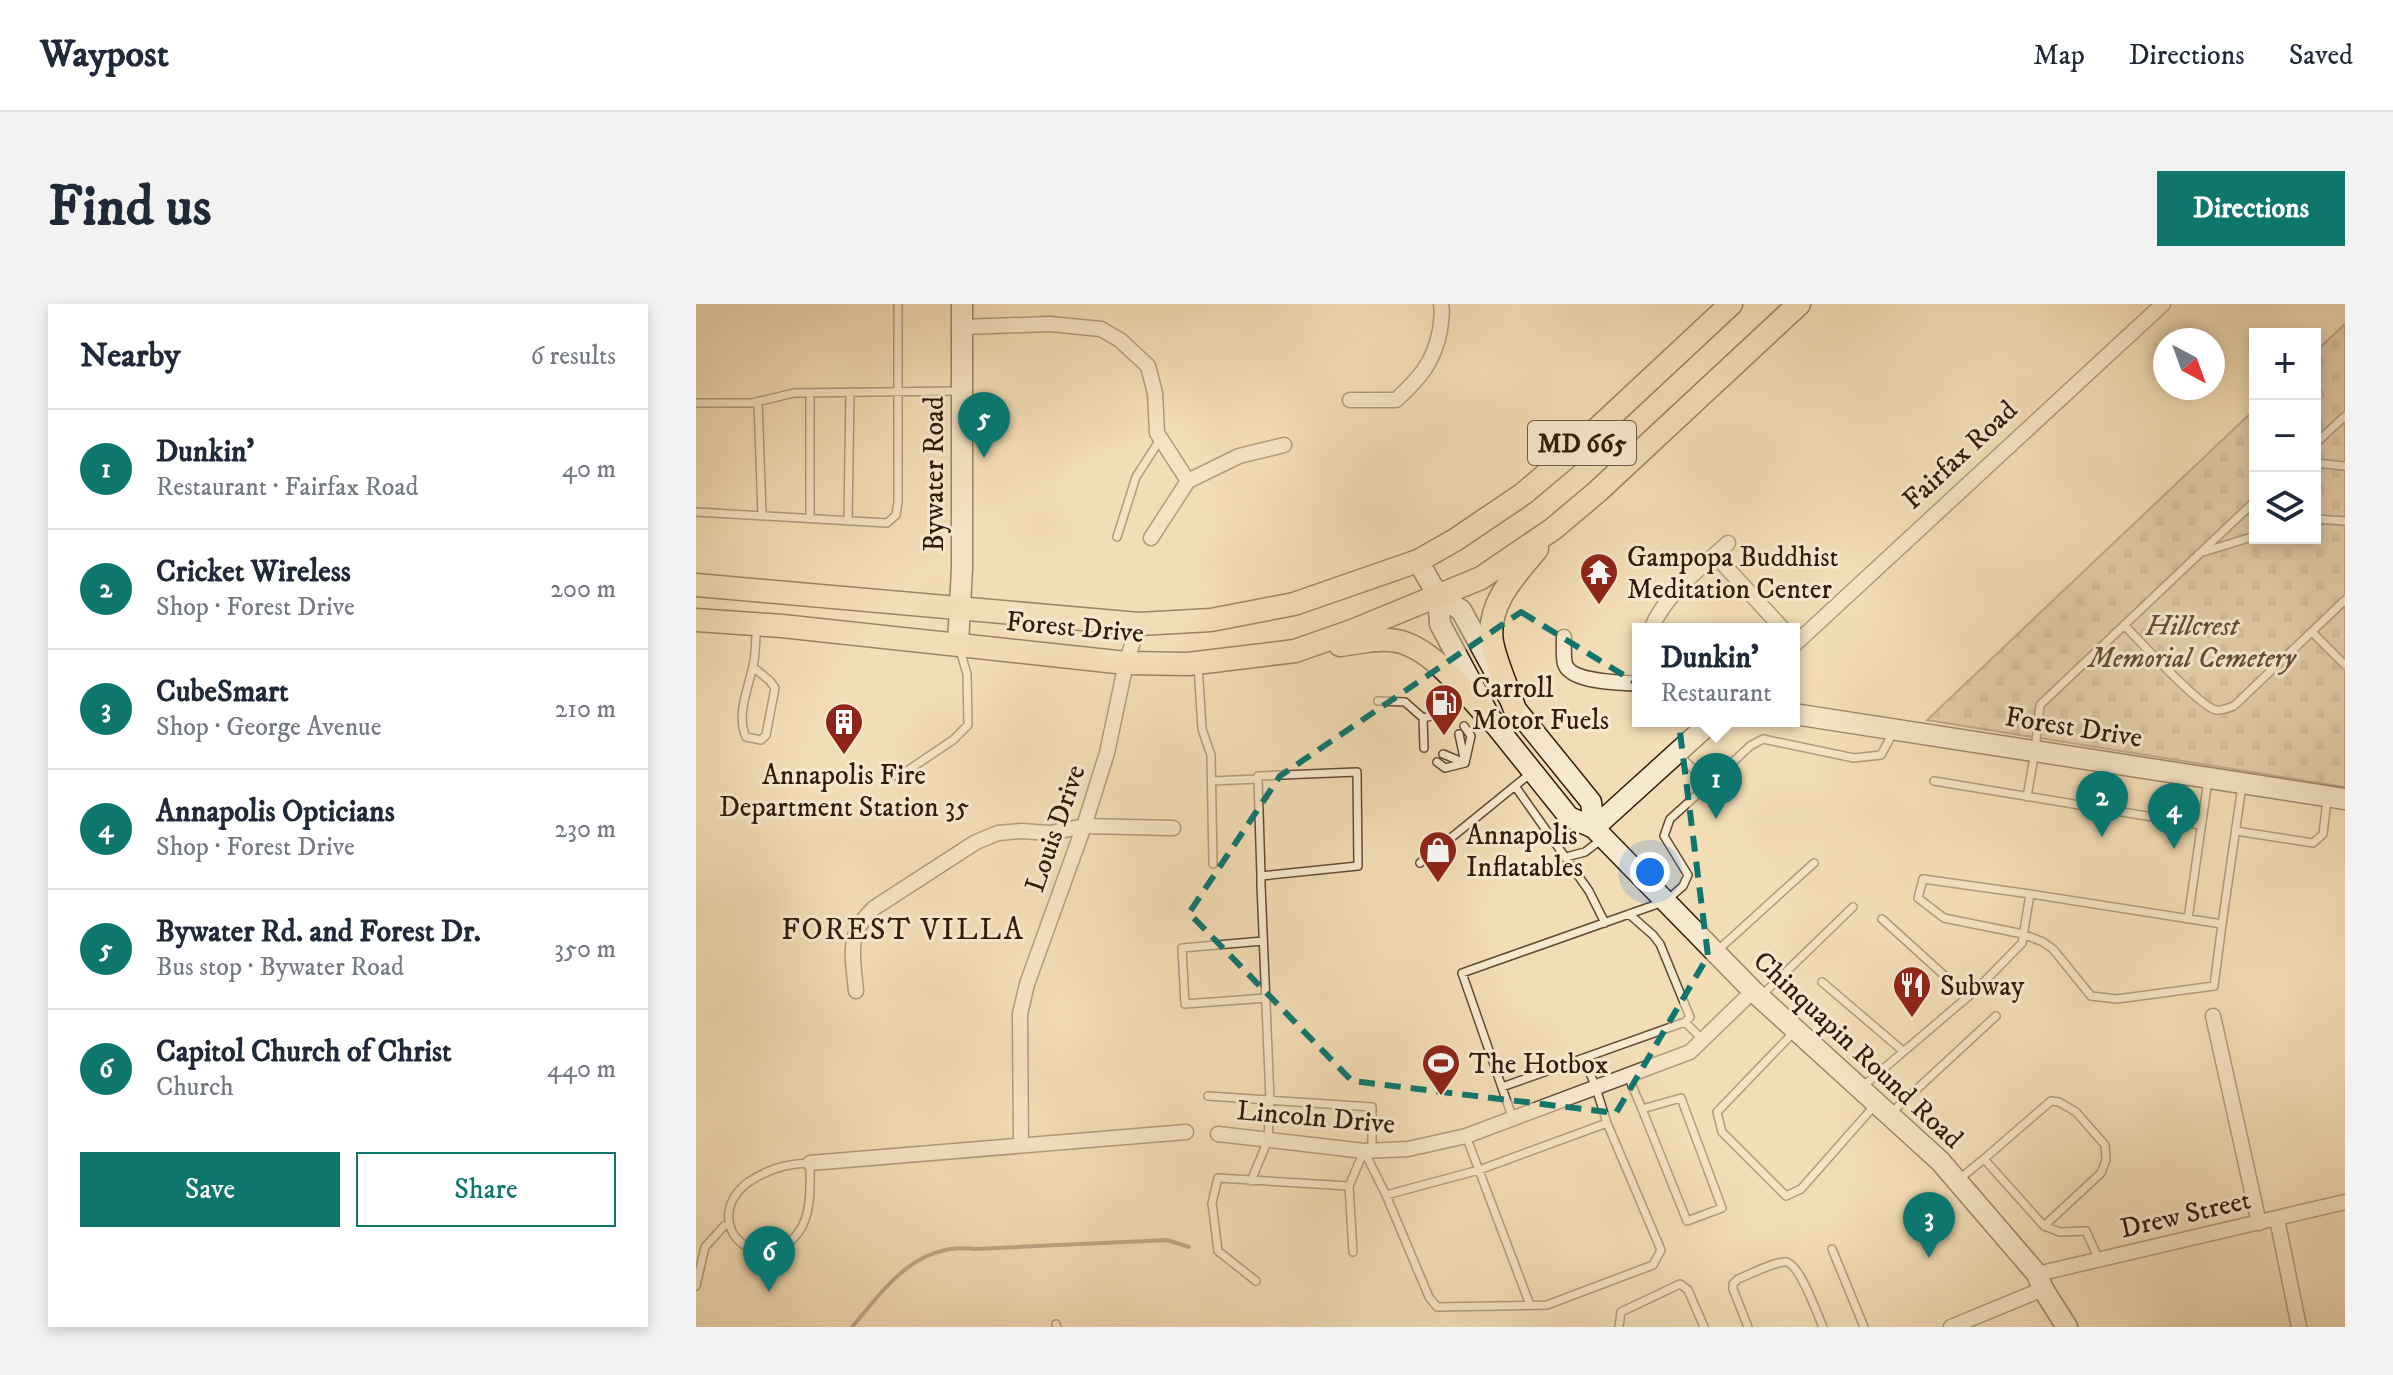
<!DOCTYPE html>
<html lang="en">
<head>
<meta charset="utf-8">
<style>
	body { margin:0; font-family:"IM FELL DW Pica",serif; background:#f2f2f3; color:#1f2937 }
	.controls { position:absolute; right:24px; top:24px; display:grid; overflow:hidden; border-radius:0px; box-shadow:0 4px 12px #0003 }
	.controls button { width:72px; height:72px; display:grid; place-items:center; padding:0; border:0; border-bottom:2px solid #e0e1e3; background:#fff; color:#1f2937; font:40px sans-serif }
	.compass { position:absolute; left:1457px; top:24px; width:72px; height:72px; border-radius:50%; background:#fff; box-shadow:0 4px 12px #0003; rotate:139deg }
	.you { position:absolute; left:954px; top:568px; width:28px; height:28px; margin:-20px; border:6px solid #fff; border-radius:50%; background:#1a73e8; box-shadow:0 0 0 12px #1a73e833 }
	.badge { display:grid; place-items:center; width:52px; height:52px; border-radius:50%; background:#0f766e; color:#fff; font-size:26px; font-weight:700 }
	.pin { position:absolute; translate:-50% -66px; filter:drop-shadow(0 2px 4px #0008) }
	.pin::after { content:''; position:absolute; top:42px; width:28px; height:24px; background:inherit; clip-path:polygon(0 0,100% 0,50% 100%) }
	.popup { position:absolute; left:936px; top:319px; width:168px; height:104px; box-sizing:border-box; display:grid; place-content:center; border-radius:0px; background:#fff; filter:drop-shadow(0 2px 6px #0005); font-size:26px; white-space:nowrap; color:#747a83 }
	.popup b { font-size:30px; color:#1f2937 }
	.popup::after { content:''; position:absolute; left:50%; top:100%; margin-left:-16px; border:16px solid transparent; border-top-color:#fff }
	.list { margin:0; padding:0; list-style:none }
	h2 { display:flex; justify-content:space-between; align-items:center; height:104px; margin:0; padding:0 32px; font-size:34px }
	h2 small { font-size:26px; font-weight:400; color:#747a83 }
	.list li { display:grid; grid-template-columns:52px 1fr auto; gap:24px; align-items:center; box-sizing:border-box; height:120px; padding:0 32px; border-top:2px solid #e0e1e3 }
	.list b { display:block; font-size:30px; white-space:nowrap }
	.list p { margin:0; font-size:26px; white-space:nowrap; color:#747a83 }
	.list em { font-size:26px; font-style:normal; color:#747a83 }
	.actions { display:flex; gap:16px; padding:24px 32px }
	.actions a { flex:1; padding:18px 0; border:2px solid #0f766e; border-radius:0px; text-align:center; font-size:28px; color:#0f766e }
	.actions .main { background:#0f766e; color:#fff }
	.icon { flex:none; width:44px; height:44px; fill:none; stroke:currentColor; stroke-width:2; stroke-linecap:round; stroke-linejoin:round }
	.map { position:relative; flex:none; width:1649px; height:1023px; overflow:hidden; border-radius:0px }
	header { display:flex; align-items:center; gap:48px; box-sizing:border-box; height:112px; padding:0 40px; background:#fff; border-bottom:2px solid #e0e1e3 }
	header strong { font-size:38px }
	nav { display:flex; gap:44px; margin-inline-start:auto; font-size:28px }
	.intro { display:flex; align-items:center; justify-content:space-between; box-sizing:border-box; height:192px; padding:0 48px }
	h1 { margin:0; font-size:56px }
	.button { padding:20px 36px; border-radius:0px; background:#0f766e; color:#fff; font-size:28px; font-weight:700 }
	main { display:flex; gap:48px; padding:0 48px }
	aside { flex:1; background:#fff; border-radius:0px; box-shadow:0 4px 12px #0003 }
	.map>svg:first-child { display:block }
	.cemetery { fill:url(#cemetery-stones); stroke:#826b52; stroke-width:2 }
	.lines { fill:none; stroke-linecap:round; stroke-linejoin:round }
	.stream { stroke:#7f674f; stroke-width:4 }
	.lane-casing { stroke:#634b36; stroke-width:10 }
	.street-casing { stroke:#634b36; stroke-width:17 }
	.secondary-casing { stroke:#331a0c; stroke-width:23 }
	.primary-casing { stroke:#331a0c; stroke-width:25 }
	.lane { stroke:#f7e9d0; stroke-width:7 }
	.street { stroke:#f7e9d0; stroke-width:14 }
	.secondary { stroke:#f7e9d0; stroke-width:20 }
	.primary { stroke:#f3ddb6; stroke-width:22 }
	.marked { fill:none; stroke:#0f766e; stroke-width:6; stroke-dasharray:16 10; stroke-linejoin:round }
	.labels { text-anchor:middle; stroke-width:6; stroke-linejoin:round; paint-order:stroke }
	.shield { fill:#f7e9d0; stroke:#6e5847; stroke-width:2 }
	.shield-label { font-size:26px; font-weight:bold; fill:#331a0c }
	.street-label { font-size:28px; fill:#331a0c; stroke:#f7e9d0 }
	.poi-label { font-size:28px; fill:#331a0c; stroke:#f7e9d0; text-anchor:start }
	.park-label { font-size:28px; font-style:italic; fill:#634b36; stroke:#f7e9d0 }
	.neighbourhood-label { font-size:30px; letter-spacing:2px; fill:#331a0c; stroke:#f7e9d0 }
</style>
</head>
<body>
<header>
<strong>Waypost</strong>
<nav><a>Map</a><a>Directions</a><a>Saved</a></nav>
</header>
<div class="intro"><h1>Find us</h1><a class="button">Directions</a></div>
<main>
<aside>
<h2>Nearby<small>6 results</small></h2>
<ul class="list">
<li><span class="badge">1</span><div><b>Dunkin'</b><p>Restaurant · Fairfax Road</p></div><em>40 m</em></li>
<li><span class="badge">2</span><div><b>Cricket Wireless</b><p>Shop · Forest Drive</p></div><em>200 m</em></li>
<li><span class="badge">3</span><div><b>CubeSmart</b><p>Shop · George Avenue</p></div><em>210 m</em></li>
<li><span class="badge">4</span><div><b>Annapolis Opticians</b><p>Shop · Forest Drive</p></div><em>230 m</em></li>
<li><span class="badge">5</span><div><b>Bywater Rd. and Forest Dr.</b><p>Bus stop · Bywater Road</p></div><em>350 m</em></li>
<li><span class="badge">6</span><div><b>Capitol Church of Christ</b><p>Church</p></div><em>440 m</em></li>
</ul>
<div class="actions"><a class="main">Save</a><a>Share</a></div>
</aside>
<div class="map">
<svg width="1649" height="1023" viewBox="0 0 1649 1023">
	<defs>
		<pattern id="cemetery-stones" width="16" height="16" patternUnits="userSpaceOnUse" patternTransform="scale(2)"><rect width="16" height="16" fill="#d2bc99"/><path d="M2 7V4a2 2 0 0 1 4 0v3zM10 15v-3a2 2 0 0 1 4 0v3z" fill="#b5a183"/></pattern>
	</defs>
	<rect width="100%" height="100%" fill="#f3ddb6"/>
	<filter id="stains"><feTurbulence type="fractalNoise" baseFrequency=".0025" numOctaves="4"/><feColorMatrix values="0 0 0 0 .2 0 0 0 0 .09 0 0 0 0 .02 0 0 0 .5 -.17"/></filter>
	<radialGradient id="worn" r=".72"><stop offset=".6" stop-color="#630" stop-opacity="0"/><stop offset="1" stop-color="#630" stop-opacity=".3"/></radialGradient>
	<!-- cemetery -->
	<path class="cemetery" d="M1649 20V483L1231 416 1559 105V234H1619V48Z"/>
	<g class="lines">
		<!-- stream -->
		<path class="stream" d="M156 1023C190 983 220 938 279 945L471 936 493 943"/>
		<!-- lane casing -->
		<g class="lane-casing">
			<path id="lane" d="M62 97 66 211
				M0 99H56L98 89 263 87
				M1619 140 1649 112
				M1619 159 1649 162
				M0 208 191 219 200 211 202 198V0
				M114 214V89
				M1619 215 1649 217
				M152 217 154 88
				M421 233 440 173 465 134
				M1507 248 1559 232
				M1428 321C1443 336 1505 404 1520 406 1526 407 1532 404 1538 402L1649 296
				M1616 328 1649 361
				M502 361 506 425 515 451 517 560
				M57 363 74 377 79 384 70 431 65 436 50 433C40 411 52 385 57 362 60 350 59 335 61 323
				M682 397 709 398 727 414
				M728 444 727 414 756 407
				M747 450 769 459 763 430
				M983 451 1006 474 1019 475 1054 442 1067 435 1158 454 1185 451 1198 427
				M741 458 749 464 769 459 775 432 768 422
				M202 473 257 436 272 421 271 370 264 346
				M516 477 562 475
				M1238 477 1505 521
				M819 482 893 587 909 619
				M1331 493 1339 447 1344 401 1559 197
				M1540 527 1617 539 1627 530 1631 496
				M870 553 889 548 906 535
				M724 559 835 469
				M1334 590 1227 575 1222 594 1248 614 1327 630 1347 638 1357 645 1395 692 1421 695 1518 682 1526 620
				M1186 615 1272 693
				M1492 615 1512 476
				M567 637 486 644 489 700 570 694
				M1022 646 1118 559
				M1126 678 1207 747
				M1065 692 1157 603
				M989 718 1007 736
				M1098 728 1021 808 1026 828 1090 892 1105 885 1179 801
				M932 772 946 805 985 794 1026 904 991 917 946 805
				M806 783 989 718 994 713 964 640 957 631 933 610
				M1166 783 1281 685 1326 639 1334 590 1526 620 1546 482
				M512 792 676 803V846
				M1195 809 1300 712
				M817 815 766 669 970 597 987 582 992 571 968 532 974 515 1004 488 1006 474
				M770 832 834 1001
				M669 849 690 891 733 993 741 1003 851 1001 957 961 965 946 911 819 900 784 888 754
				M1288 855 1355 797 1363 798 1380 808 1409 841 1410 856 1405 869 1348 922
				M114 859C114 880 116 908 104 926 68 980 0 921 51 879 72 865 89 860 114 859Z
				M1262 876 1288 855 1348 922 1364 928 1390 927 1403 956
				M555 877 572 836 574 796 565 581V572L562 475V472L661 468 662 562 565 572
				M690 891 783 866 911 819
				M1136 945 1168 1023
				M657 948 653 882 668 847
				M560 977 522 947 516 899 522 874 653 882
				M0 982 9 943 28 922
				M360 1020 361 1023
				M923 1023 925 1008 984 980 992 986 1008 1023
				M1052 1023 1037 985V980L1042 975C1053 971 1079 957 1090 958 1104 960 1121 1010 1127 1023"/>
		</g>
		<!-- street casing -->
		<g class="street-casing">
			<path id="street" d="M265 23 354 20 405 25 424 36 452 62 459 89 461 129 492 177
				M654 96H700C724 74 738 58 744 26 745 16 747 9 745 0
				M455 234 492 177 543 152 588 141
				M1019 251 1087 325
				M955 325C970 289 1004 265 1032 239
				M868 333C868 341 867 352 869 360 875 379 925 378 942 380
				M1098 341 1467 0
				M160 687C157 652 149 631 178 604L280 538 302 529 325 527 354 529 388 522 477 524
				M1517 712 1563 919
				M522 830 668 847 712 845 770 832 994 748 1057 687
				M325 840 324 710 331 680 388 522 411 449 430 359 443 320
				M114 859 490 828
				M1581 915 1603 1023
				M1341 970 1649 898
				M1255 1023 1347 985"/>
		</g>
		<!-- secondary casing -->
		<g class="secondary-casing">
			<path id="secondary" d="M722 257 742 292 744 320 796 417 873 513 898 524 1057 687 1244 857 1341 970 1347 985 1371 1023
				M742 292 765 306 818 403 895 498 898 524
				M262 340 266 264V0
				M1098 410 1649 495
				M898 524 1016 417"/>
		</g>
		<!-- primary casing -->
		<g class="primary-casing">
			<path id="primary" d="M0 281 443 320 515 316 598 300 722 257 759 236 827 190 871 153 1035 0
				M0 316 86 322 430 359 492 360 599 347 656 327 785 274 857 225 901 188 1103 0
				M644 341C662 339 683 333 701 337 737 344 771 391 796 417
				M818 403C811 382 800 359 796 338 790 301 819 271 841 245"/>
		</g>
		<!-- lane -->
		<use href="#lane" class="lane"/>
		<!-- street -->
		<use href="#street" class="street"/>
		<!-- secondary -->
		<use href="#secondary" class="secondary"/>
		<!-- primary -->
		<use href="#primary" class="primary"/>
	</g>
	<!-- marked area -->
	<path d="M0 0H1649V1023H0ZM825 308 981 404 1012 652 920 809 656 777 493 609 584 472Z" fill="#f3ddb6" fill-opacity=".55" fill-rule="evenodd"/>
	<path class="marked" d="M825 308 981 404 1012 652 920 809 656 777 493 609 584 472Z"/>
	<!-- icons -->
	<defs>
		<g id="temple-pin" transform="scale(2)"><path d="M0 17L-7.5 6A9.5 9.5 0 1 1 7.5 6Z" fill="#8f2418" stroke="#f7e9d0"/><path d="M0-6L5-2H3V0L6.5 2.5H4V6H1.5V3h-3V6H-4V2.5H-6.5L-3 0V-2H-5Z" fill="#fff"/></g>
		<g id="fuel-pin" transform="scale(2)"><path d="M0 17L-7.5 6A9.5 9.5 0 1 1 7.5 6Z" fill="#8f2418" stroke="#f7e9d0"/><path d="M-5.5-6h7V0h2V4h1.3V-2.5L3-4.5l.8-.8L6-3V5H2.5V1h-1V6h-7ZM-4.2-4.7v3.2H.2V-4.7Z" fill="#fff"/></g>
		<g id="building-pin" transform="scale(2)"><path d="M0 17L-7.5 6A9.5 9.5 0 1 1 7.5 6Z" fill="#8f2418" stroke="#f7e9d0"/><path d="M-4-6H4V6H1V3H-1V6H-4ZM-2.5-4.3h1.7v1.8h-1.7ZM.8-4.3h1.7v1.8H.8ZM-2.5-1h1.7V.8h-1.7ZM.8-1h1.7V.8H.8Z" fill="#fff"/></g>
		<g id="shop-pin" transform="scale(2)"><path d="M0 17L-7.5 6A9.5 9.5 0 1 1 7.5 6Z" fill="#8f2418" stroke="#f7e9d0"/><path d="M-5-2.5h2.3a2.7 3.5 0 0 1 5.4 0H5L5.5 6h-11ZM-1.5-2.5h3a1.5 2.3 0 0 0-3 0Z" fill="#fff"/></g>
		<g id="restaurant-pin" transform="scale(2)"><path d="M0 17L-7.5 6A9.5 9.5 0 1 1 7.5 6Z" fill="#8f2418" stroke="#f7e9d0"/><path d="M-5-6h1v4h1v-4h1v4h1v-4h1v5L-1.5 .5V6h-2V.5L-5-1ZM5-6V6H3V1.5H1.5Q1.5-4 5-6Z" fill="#fff"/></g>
		<g id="stadium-pin" transform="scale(2)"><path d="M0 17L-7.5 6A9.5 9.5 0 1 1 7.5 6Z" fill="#8f2418" stroke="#f7e9d0"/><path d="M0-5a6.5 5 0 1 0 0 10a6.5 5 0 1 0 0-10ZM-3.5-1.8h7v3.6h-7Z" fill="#fff"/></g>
	</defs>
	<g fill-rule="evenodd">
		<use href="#temple-pin" x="903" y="268"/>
		<use href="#fuel-pin" x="748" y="399"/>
		<use href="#building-pin" x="148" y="418"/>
		<use href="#shop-pin" x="742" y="546"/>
		<use href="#restaurant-pin" x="1216" y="681"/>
		<use href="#stadium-pin" x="745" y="759"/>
	</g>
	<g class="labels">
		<!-- shield labels -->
		<rect class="shield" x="832" y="117" width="108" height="44" rx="6"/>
		<g class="shield-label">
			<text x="886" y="148">MD 665</text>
		</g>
		<!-- street labels -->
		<g class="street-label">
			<text transform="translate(1263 150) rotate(-43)" y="10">Fairfax Road</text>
			<text transform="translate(237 170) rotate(-90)" y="10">Bywater Road</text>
			<text transform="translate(379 322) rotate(5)" y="10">Forest Drive</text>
			<text transform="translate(1378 422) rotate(9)" y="10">Forest Drive</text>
			<text transform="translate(358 524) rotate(-71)" y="10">Louis Drive</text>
			<text transform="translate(1163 745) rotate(43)" y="10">Chinquapin Round Road</text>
			<text transform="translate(620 812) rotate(5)" y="10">Lincoln Drive</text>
			<text transform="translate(1489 909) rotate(-13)" y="10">Drew Street</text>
		</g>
		<!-- poi labels -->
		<g class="poi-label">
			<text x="931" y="262">Gampopa Buddhist<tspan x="931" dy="32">Meditation Center</tspan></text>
			<text x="776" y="393">Carroll<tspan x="776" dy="32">Motor Fuels</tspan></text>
			<text x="148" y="480" text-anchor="middle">Annapolis Fire<tspan x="148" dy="32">Department Station 35</tspan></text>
			<text x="770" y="540">Annapolis<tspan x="770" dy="32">Inflatables</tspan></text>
			<text x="1244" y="691">Subway</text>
			<text x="773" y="769">The Hotbox</text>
		</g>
		<!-- park labels -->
		<g class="park-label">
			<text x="1496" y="331">Hillcrest<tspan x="1496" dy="32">Memorial Cemetery</tspan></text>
		</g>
		<!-- neighbourhood labels -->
		<g class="neighbourhood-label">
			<text x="207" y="635">FOREST VILLA</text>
		</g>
	</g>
	<rect width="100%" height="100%" filter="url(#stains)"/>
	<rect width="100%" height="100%" fill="url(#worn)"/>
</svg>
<div class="controls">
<button>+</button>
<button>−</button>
<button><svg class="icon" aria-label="layers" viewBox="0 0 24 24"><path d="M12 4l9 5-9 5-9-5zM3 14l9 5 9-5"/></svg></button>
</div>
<svg class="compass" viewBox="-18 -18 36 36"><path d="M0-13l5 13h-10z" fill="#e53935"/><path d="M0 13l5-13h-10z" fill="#747a83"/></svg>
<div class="you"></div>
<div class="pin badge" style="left:1020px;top:515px">1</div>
<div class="popup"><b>Dunkin'</b>Restaurant</div>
<div class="pin badge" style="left:1406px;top:533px">2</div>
<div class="pin badge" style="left:1233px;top:954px">3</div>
<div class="pin badge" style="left:1478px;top:545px">4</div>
<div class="pin badge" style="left:288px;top:154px">5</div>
<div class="pin badge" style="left:73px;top:988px">6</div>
</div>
</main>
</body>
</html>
